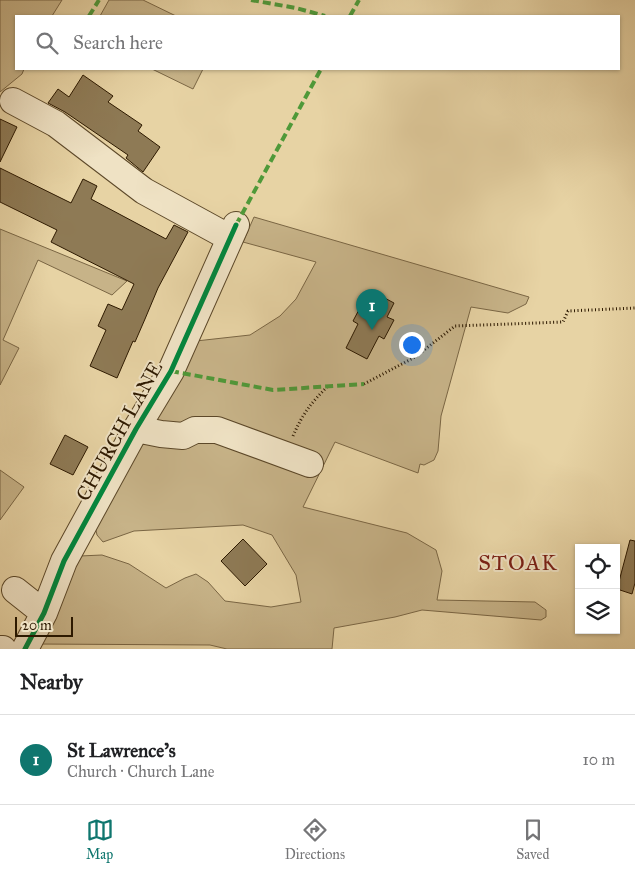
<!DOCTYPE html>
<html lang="en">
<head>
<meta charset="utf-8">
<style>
	body { margin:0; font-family:"IM FELL Great Primer",serif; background:#f2f2f2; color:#202124 }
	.controls { position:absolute; right:15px; bottom:15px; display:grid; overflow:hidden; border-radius:0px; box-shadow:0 1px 4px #0004 }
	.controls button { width:45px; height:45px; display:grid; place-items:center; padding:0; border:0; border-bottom:1px solid #e0e0e0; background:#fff; color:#202124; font:25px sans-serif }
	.scale { position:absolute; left:15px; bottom:12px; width:58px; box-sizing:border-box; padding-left:5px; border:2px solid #2d1900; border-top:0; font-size:14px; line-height:18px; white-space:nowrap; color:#2d1900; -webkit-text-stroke:4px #efe2c4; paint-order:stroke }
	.you { position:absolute; left:411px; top:344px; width:18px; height:18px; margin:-12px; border:4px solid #fff; border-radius:50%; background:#1a73e8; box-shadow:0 0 0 8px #1a73e833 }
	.badge { display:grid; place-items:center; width:32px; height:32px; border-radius:50%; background:#0f766e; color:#fff; font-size:16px; font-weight:700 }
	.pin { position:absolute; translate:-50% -41px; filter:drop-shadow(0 1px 2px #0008) }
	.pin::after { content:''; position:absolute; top:26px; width:18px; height:15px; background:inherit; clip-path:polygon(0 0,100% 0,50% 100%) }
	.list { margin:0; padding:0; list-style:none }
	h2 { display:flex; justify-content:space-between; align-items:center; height:65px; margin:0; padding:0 20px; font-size:21px }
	h2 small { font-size:16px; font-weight:400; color:#757577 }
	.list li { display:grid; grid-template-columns:32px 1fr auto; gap:15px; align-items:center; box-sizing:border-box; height:90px; padding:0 20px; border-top:1px solid #e0e0e0 }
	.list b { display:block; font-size:19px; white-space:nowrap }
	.list p { margin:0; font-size:16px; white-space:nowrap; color:#757577 }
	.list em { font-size:16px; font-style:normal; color:#757577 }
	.icon { flex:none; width:28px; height:28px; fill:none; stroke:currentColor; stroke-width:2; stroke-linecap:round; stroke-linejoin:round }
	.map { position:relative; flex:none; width:635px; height:649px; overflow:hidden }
	.search { position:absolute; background:#fff; box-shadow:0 1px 4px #0004; left:15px; right:15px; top:15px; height:55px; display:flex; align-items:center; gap:12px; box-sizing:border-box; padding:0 18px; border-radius:0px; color:#757577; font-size:19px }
	.sheet { height:155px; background:#fff }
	nav { display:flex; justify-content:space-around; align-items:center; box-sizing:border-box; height:70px; border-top:1px solid #e0e0e0; background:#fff; font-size:14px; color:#757577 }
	nav a { display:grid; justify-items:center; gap:2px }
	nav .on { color:#0f766e }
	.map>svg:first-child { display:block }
	.green { fill:#c7b388; stroke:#7a6644 }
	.building { fill:#8e7a55; stroke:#2d1900 }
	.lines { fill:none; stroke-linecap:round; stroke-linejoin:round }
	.minor-casing { stroke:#5c4829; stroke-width:28 }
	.path { stroke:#2d1900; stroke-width:3; stroke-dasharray:1 2.5; stroke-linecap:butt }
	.minor { stroke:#efe2c4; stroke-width:26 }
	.quiet { stroke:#4f9939; stroke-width:4; stroke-dasharray:8 4; stroke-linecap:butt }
	.cycleway-casing { stroke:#efe2c4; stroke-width:8 }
	.cycleway { stroke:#00873e; stroke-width:5 }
	.labels { text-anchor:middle; stroke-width:4; stroke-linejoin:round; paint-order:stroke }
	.street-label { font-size:20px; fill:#2d1900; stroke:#efe2c4 }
	.quarter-label { font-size:22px; letter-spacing:1px; fill:#7a1f14; stroke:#efe2c4 }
</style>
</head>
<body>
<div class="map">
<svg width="635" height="649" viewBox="0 0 635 649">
	<rect width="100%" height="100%" fill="#e7d3a4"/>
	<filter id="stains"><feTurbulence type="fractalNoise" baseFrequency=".004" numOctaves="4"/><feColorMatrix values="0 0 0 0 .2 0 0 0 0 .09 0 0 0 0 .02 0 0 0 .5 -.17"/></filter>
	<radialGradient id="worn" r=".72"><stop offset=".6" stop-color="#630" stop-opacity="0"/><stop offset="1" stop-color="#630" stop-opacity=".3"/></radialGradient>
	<!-- green -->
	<path class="green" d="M0 0H62L52 16H16V69H24L22 74 0 92Z
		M109 0H143L176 16H100Z
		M152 69H203L193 89Z
		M254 217 529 297 526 304 508 313 471 307 441 416 438 451 434 460 424 465 420 464 418 473 335 442 303 507 407 533 436 550 442 571 437 600 535 602 546 610V617L541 620 422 610 395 617 334 628 332 649H227L210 645 36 644 80 556 102 555 129 564 166 588 185 578 196 574 208 582 225 601 271 607 301 602 296 575 272 535 243 525 134 531 103 542 97 535 95 526 196 341 250 335 280 316 296 299 316 262 243 242Z
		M0 229 127 281 112 295 38 260 3 340 19 348 0 385Z
		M0 470 24 487 0 520Z"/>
	<!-- building -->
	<path class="building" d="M83 75 113 96 108 102 142 125 138 131 160 147 143 172 126 158 128 155 65 112 48 103 58 89 69 97Z
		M0 119 17 127 0 162Z
		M0 168 71 203 83 179 97 186 91 199 166 239 174 225 188 232 158 288 145 319 135 342 133 341 117 378 90 366 106 330 98 326 108 304 122 310 134 284 51 242 57 230 0 202Z
		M377 294 394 303 387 317 394 320 384 339 379 336 367 359 346 348 358 324 353 321 362 304 370 308Z
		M65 435 88 447 73 475 50 464Z
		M243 539 267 564 245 586 221 561Z
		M630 540 635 541V583L632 594 617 589Z"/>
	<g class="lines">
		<!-- minor casing -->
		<g class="minor-casing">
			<path id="minor" d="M13 101 56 124 144 191 230 238
				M136 429 161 434 183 436 195 430H217L310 464
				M15 590 44 613
				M0 649H3
				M25 649 44 613 64 561 136 429 171 371 236 225"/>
		</g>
		<!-- path -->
		<path class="path" d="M364 384 415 357 455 326 563 322 568 311 635 308
			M293 436C303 413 311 403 328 386"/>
		<!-- minor -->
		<use href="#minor" class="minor"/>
		<!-- quiet -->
		<path class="quiet" d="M251 0 296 8 325 16
			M89 16 99 0
			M350 16 359 0
			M236 225 321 69
			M171 371 273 390 364 384"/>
		<!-- cycleway casing -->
		<g class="cycleway-casing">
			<path id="cycleway" d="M25 649 44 613 64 561 136 429 171 371 236 225"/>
		</g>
		<!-- cycleway -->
		<use href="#cycleway" class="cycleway"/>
	</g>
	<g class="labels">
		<!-- street labels -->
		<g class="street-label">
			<text transform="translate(119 431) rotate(-61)" y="7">CHURCH LANE</text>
		</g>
		<!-- quarter labels -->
		<g class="quarter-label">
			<text x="518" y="570">STOAK</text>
		</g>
	</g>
	<rect width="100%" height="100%" filter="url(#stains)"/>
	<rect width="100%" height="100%" fill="url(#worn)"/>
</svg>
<div class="controls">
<button><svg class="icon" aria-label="locate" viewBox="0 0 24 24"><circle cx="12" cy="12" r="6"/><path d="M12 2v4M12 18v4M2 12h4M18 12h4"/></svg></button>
<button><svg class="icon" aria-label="layers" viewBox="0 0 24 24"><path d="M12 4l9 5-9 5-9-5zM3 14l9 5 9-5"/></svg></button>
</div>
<div class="scale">20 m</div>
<div class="you"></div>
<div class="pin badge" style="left:372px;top:330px">1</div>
<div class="search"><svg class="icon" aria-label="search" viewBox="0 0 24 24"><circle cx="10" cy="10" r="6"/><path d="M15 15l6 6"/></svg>Search here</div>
</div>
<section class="sheet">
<h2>Nearby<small></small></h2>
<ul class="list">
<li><span class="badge">1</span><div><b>St Lawrence's</b><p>Church · Church Lane</p></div><em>10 m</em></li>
</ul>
</section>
<nav>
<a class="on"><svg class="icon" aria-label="map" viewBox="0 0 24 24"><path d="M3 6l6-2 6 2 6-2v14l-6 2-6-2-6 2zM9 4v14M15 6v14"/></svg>Map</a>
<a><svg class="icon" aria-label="directions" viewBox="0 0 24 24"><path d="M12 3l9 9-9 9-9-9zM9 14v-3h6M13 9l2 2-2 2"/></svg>Directions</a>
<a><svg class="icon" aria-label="saved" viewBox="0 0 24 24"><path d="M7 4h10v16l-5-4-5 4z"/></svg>Saved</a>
</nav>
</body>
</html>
